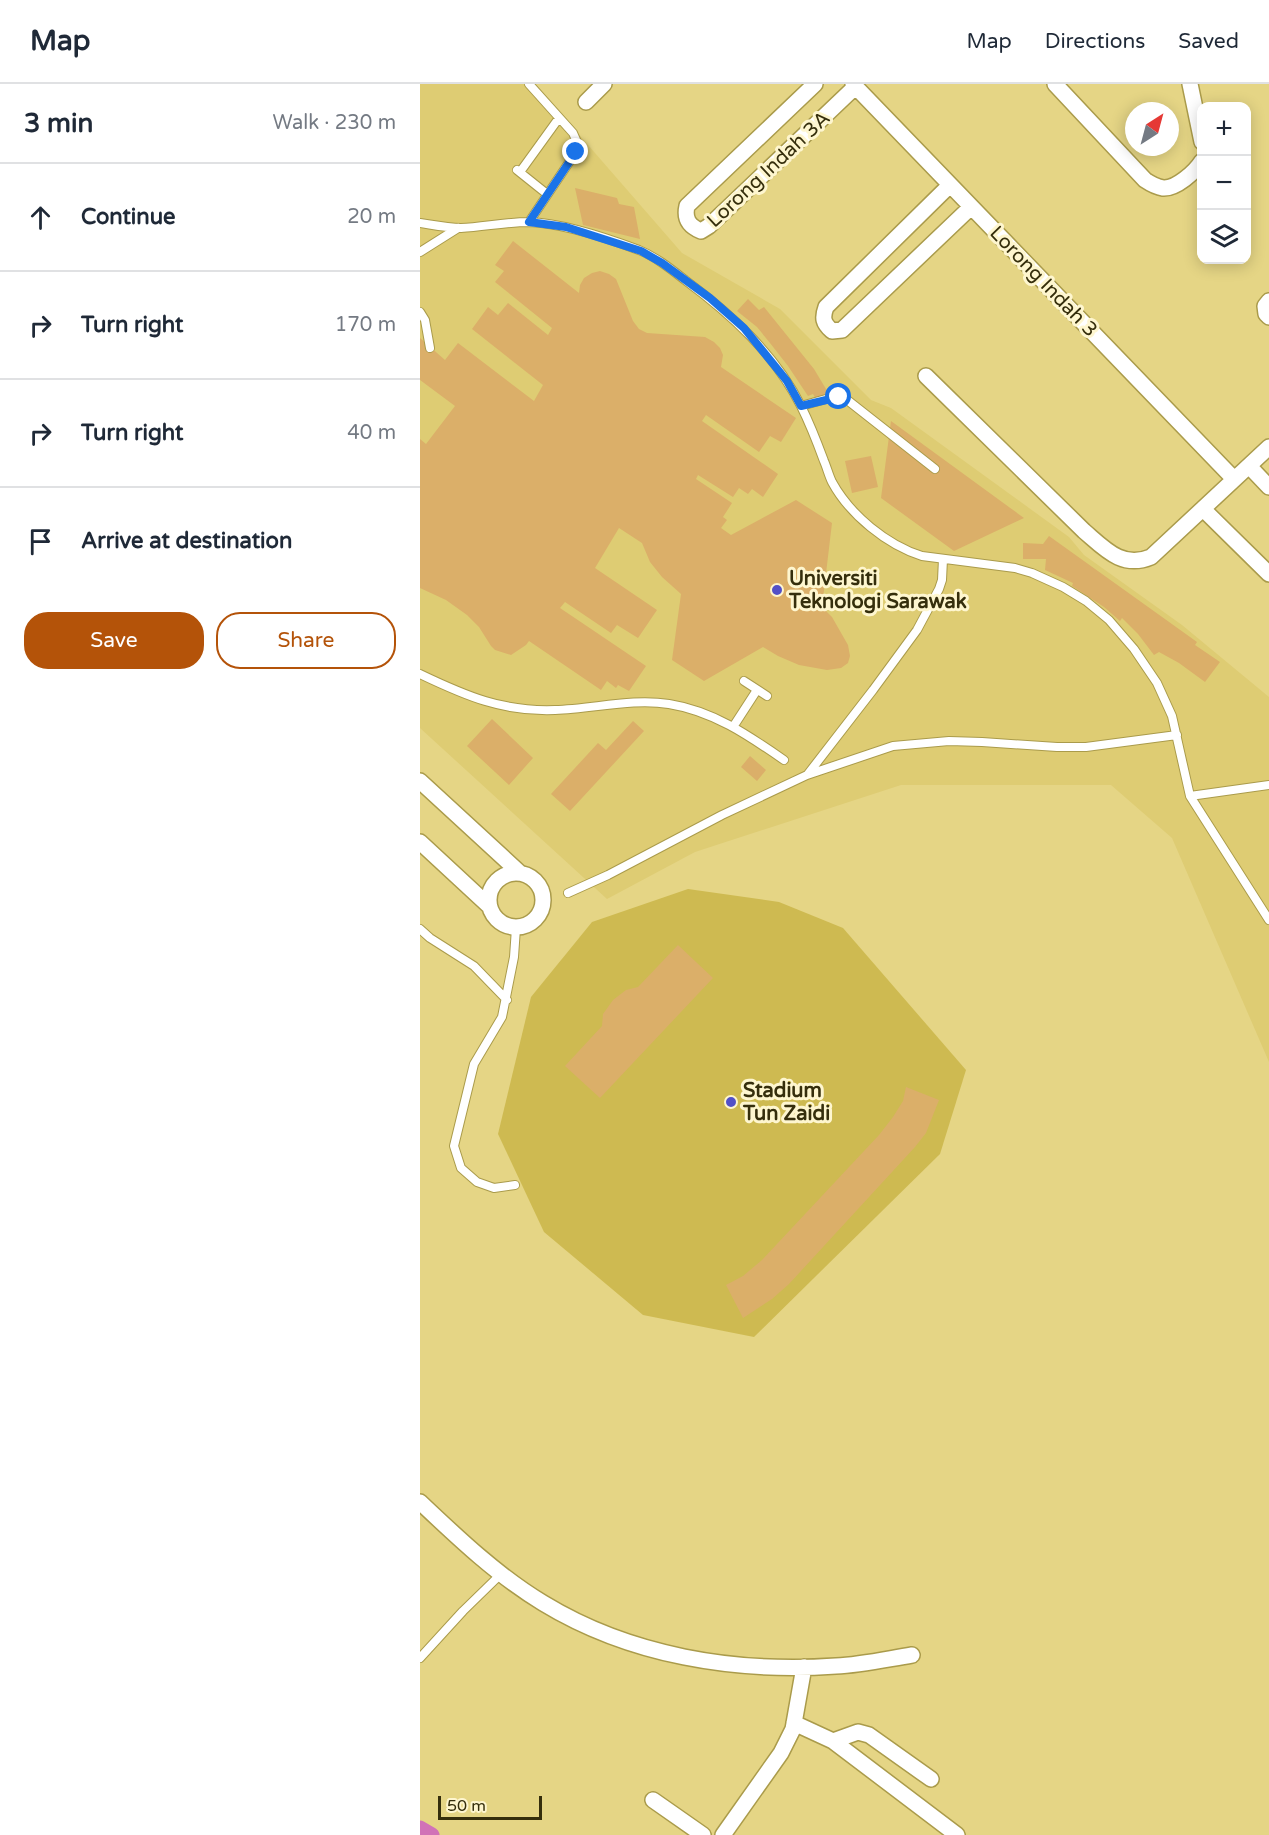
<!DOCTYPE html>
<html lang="en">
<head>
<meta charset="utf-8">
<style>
	body { margin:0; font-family:"Varela Round",sans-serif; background:#f6f6f7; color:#1f2937 }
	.controls { position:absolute; right:18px; top:18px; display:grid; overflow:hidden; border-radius:12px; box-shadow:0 3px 15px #0003 }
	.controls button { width:54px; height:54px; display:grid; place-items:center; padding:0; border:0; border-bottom:2px solid #e0e1e3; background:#fff; color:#1f2937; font:30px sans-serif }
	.compass { position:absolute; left:705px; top:18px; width:54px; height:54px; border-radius:50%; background:#fff; box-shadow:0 3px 15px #0003; rotate:36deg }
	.scale { position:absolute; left:18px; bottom:15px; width:104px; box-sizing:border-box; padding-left:6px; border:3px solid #352e0c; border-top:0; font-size:16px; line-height:21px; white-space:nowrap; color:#352e0c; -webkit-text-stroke:4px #fef6cf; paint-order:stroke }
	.stop { position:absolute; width:18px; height:18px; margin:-14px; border:4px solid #1a73e8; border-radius:50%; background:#fff }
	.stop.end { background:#1a73e8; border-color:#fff; box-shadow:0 2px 6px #0008 }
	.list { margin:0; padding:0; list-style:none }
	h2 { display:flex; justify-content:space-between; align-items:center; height:78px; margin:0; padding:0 24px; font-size:26px }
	h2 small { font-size:20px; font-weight:400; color:#747a83 }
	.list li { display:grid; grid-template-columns:39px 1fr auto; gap:18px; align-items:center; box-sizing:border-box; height:108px; padding:0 24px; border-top:2px solid #e0e1e3 }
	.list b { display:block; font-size:22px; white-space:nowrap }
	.list em { font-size:20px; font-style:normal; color:#747a83 }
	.actions { display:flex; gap:12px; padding:18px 24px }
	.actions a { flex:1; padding:14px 0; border:2px solid #b45309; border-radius:24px; text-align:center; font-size:21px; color:#b45309 }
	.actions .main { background:#b45309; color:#fff }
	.icon { flex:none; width:33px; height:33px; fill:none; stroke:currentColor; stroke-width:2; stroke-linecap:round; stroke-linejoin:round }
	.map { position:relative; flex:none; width:849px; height:1751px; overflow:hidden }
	header { display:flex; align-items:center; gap:36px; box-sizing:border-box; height:84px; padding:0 30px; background:#fff; border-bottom:2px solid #e0e1e3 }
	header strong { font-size:28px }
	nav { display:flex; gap:33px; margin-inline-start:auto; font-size:21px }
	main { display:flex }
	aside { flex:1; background:#fff }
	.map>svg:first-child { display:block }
	.built { fill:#decc73 }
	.green { fill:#ceba51 }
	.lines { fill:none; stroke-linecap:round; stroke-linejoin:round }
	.canal { stroke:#d172b7; stroke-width:15 }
	.building { fill:#dbaf69 }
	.lane-casing { stroke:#aa9b4b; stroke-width:10 }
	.street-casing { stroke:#aa9b4b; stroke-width:18 }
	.lane { stroke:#fff; stroke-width:8 }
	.street { stroke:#fff; stroke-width:15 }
	.route { stroke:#1a73e8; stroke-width:8 }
	.poi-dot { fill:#5250c7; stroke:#fef6cf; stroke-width:2 }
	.labels { text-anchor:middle; stroke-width:6; stroke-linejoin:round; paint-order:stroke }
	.street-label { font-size:20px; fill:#352e0c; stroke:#fef6cf }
	.poi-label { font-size:20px; font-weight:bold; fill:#352e0c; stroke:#fef6cf; text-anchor:start }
</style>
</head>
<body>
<header>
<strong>Map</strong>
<nav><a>Map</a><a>Directions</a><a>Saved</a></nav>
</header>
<main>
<aside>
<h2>3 min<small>Walk · 230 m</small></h2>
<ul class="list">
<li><svg class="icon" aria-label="ahead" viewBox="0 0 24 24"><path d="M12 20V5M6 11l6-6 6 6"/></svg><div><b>Continue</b></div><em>20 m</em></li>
<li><svg class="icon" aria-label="right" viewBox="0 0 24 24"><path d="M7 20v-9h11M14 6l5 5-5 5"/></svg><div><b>Turn right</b></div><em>170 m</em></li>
<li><svg class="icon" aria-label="right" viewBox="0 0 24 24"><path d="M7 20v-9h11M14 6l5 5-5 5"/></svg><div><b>Turn right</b></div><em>40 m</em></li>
<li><svg class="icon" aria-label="arrive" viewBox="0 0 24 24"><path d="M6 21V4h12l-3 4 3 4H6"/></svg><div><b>Arrive at destination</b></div></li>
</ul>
<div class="actions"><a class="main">Save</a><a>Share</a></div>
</aside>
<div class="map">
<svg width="849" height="1751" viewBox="0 0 849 1751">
	<rect width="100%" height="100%" fill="#e5d585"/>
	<!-- built -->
	<path class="built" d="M0 0H115L262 169 360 225 451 316 471 324 649 453 664 471 762 541 849 613V978L752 754 691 701H481L275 768 187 815 0 644Z"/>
	<!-- green -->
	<path class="green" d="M268 805 359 818 423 844 546 986 520 1070 334 1253 223 1231 124 1148 78 1050 111 913 172 838Z"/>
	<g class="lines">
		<!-- canal -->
		<path class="canal" d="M0 1744 12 1751"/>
	</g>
	<!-- building -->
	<path class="building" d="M155 104 197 114 199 120 214 123 220 155 163 141Z
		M93 157 159 209 160 201 164 194 172 189 180 187 189 190 196 195 213 237 219 245 227 249 285 253 294 258 300 264 303 271 301 283 376 334 361 358 350 352 339 368 286 331 282 337 358 390 343 413 332 405 328 410 319 404 313 413 278 391 276 395 312 419 303 433 307 436 301 444 311 451 376 416 412 439 402 523 412 533 428 561 430 572 428 579 421 584 407 586 379 581 358 572 343 563 284 597 252 576 261 510 242 493 230 478 222 459 199 444 175 484 237 526 218 554 197 541 191 549 145 518 140 524 226 582 209 607 198 601 196 604 187 597 181 606 109 557 106 561 91 571 75 566 71 562 59 543 47 531 26 516 0 504V355L6 360 35 322 0 296V254L25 276 38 259 114 317 123 301 52 245 68 223 78 231 88 219 128 251 132 244 75 198 84 187 75 181Z
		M328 215 339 226 344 223 394 285 409 310 397 317 393 310 388 312 368 282 350 259 337 243 317 227Z
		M471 337 604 434 534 467 461 414Z
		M451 372 458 403 432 409 425 377Z
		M629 452 777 558 775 561 800 578 785 598 759 579 739 568 734 571 718 550 702 534 700 537 684 523 652 502 653 499 625 486 626 475H603V459L623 460Z
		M72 635 113 674 89 701 47 662Z
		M213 637 224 647 150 727 131 710 178 659 186 666Z
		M330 672 346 686 337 697 321 683Z
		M258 861 293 894 180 1014 145 982 182 942 183 930 193 916 206 906 218 903Z
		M486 1003 519 1016 506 1049 495 1063 369 1200 352 1215 323 1234 306 1201 323 1192 342 1176 459 1051 473 1033 483 1017Z"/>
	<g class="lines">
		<!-- lane casing -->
		<g class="lane-casing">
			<path id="lane" d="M97 86 127 110
				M100 88 139 34
				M109 138 156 68 157 58 153 49 109 0
				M0 139C13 141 28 144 41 144 63 143 86 138 109 138 143 139 187 154 219 166 236 173 251 185 265 196 311 230 355 270 381 322 390 340 397 358 404 377 407 384 409 392 412 398 430 431 467 461 502 472L595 484 612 489 643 503 666 517 689 536 714 565 737 599 752 632 770 712 849 836
				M0 168 38 144
				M0 228 5 236 10 264
				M381 322 413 313 426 315 515 385
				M0 590C46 612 83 628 135 626 173 625 212 614 249 620 293 627 328 651 364 676
				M324 597 347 612
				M313 643 337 606
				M388 690 453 606 497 546 519 505 522 496 523 475
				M770 712 849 701
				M148 809 188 791 302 731 387 691 473 662 529 657 562 658 637 663H666L757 651
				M0 845 10 854 54 882 87 916
				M95 1101 74 1104 57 1098 41 1084 34 1062 54 980 82 933 94 873 96 844
				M0 1574 43 1527 81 1490"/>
		</g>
		<!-- street casing -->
		<g class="street-casing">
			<path id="street" d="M395 0 267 122C264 135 269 142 281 147L289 142 435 3
				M433 0 814 395
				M635 0 725 96C731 100 736 103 743 104 756 105 775 88 782 77
				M770 0 782 58
				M166 18 184 0
				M530 101 406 223C402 234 403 239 412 247L422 246 551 123
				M849 217 845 222 846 230 849 233
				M506 292 664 447C685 465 702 485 731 473L849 363
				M829 382 849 403
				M783 425 849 490
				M0 697 100 789
				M0 758 68 821
				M69 816a27 27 0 1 1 54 0a27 27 0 1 1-54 0Z
				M0 1418C38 1454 78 1492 123 1519 210 1572 315 1589 416 1582 441 1581 467 1575 492 1571
				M374 1639 413 1657 537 1751
				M413 1657 438 1648 449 1651 511 1695
				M233 1716 283 1751
				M303 1751 361 1669 373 1645 384 1583"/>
		</g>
		<!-- lane -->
		<use href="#lane" class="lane"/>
		<!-- street -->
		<use href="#street" class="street"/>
	</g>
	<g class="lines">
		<!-- route -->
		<path class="route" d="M156 68 109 138 146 143 221 167 242 179 290 214 324 244 367 297 381 322 419 313"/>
	</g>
	<!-- markers -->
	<g class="poi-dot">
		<circle cx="357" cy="506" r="6"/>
		<circle cx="311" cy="1018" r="6"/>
	</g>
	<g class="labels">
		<!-- street labels -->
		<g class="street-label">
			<text transform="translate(348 85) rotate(-43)" y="7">Lorong Indah 3A</text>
			<text transform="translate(624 197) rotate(46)" y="7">Lorong Indah 3</text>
		</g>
		<!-- poi labels -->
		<g class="poi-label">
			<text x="369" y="501">Universiti<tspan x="369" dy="23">Teknologi Sarawak</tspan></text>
			<text x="323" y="1013">Stadium<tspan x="323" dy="23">Tun Zaidi</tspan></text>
		</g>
	</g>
</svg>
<div class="controls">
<button>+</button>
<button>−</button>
<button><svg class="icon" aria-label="layers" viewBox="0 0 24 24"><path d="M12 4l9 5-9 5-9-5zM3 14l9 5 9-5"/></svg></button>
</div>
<svg class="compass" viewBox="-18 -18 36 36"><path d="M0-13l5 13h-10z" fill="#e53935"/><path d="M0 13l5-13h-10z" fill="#747a83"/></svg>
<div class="scale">50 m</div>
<div class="stop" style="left:419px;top:313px"></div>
<div class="stop end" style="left:156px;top:68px"></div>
</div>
</main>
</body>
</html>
